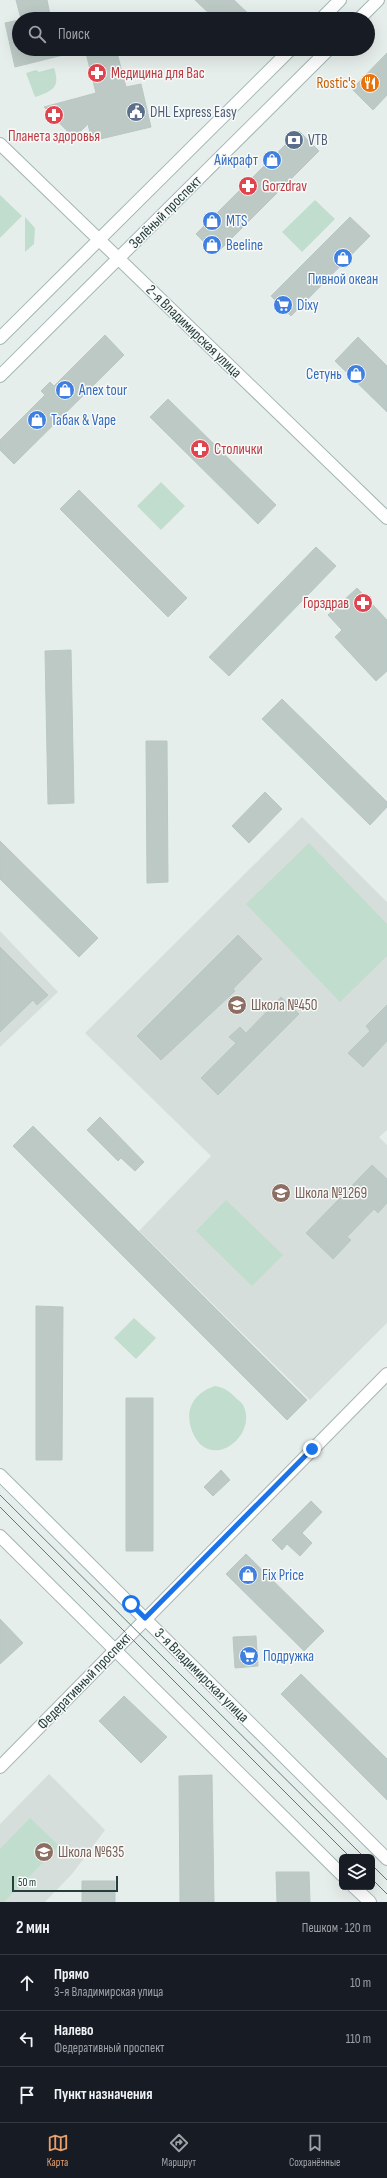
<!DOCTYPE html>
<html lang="ru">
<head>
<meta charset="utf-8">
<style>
	body { margin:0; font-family:"Sofia Sans Condensed",sans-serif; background:#20242c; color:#f1f3f6 }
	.controls { position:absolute; right:12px; bottom:12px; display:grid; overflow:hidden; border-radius:6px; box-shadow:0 4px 16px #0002 }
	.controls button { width:36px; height:36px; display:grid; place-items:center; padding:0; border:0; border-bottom:1px solid #363941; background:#171b24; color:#f1f3f6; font:20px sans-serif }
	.scale { position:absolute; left:12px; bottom:10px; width:106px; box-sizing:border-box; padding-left:4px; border:2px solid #263f3d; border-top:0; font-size:11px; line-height:14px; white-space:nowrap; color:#263f3d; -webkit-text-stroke:3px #f7faf9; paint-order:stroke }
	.stop { position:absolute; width:12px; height:12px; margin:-9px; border:3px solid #1a73e8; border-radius:50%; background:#fff }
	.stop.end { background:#1a73e8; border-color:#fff; box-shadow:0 1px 4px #0008 }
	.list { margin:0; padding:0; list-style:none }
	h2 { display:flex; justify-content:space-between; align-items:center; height:52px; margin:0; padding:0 16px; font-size:17px }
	h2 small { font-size:13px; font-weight:400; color:#9ea1a6 }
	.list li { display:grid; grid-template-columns:26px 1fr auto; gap:12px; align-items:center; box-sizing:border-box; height:56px; padding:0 16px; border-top:1px solid #363941 }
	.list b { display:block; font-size:15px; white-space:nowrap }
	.list p { margin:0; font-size:13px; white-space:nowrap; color:#9ea1a6 }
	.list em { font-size:13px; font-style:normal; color:#9ea1a6 }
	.icon { flex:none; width:22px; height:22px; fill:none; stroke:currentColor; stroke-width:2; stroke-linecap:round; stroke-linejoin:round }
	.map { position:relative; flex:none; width:387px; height:1902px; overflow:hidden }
	.search { position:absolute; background:#171b24; box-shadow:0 4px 16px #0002; left:12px; right:12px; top:12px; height:44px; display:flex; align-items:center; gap:10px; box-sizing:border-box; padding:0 14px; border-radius:22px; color:#9ea1a6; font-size:15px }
	.sheet { height:220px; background:#171b24 }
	nav { display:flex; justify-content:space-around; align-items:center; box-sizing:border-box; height:56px; border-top:1px solid #363941; background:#171b24; font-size:11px; color:#9ea1a6 }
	nav a { display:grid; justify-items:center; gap:2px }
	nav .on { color:#e79f6b }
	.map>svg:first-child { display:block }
	.built { fill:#d5dedb }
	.green { fill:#c1ddce }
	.building { fill:#bcc9c5; stroke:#b9c7c4 }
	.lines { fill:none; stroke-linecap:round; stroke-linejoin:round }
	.street-casing { stroke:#a9b6b4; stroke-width:14 }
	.secondary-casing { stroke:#a2b6b3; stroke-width:14 }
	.street { stroke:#fff; stroke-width:12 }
	.secondary { stroke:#fff; stroke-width:12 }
	.tram { stroke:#617a78; stroke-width:1 }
	.route { stroke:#1a73e8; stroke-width:5 }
	.labels { text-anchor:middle; stroke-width:3; stroke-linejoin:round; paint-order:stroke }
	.health-label { font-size:15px; fill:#be3a42; stroke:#f7faf9; text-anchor:start }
	.food-label { font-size:15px; fill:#c56008; stroke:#f7faf9; text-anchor:end }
	.service-label { font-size:15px; fill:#4e5e75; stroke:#f7faf9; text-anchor:start }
	.shop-label { font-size:15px; fill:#366cbe; stroke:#f7faf9; text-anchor:start }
	.street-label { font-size:15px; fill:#263f3d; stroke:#f7faf9 }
	.education-label { font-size:15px; fill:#785e54; stroke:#f7faf9; text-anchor:start }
</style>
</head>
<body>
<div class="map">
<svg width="387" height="1902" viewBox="0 0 387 1902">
	<rect width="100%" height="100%" fill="#e6eeec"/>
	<!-- built -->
	<path class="built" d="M302 817 387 902V1130L379 1137 387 1145V1323L310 1400 139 1231 211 1156 85 1033Z
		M0 931 58 992 0 1047Z
		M49 1774 105 1830 72 1874 45 1902H0V1824Z"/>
	<!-- green -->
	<path class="green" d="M54 68C61 88 52 91 35 97L26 73 36 70 39 72Z
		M0 195 22 216 0 238Z
		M315 200 335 219 302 252 282 232Z
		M25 217 35 228 34 244 25 252Z
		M161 482 185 506 161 530 137 506Z
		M309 843 387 924V956L340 1002 246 904Z
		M226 1200 283 1255 252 1286 196 1231Z
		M134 1318 156 1338 136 1359 114 1338Z
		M215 1386C225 1388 229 1391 236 1398 238 1400 243 1403 244 1407 257 1438 208 1473 192 1431 184 1409 194 1393 215 1386Z
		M30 1818 59 1846 4 1902H0V1849Z"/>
	<!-- building -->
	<path class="building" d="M16 0H47L51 19H21Z
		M195 0H234L254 19H215Z
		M19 20V49H70L71 53 15 67 5 23Z
		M85 49H116L126 87 141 84 151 127 92 141 88 124 74 138 44 107 96 93Z
		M387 53V95L373 110 352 89Z
		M299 131 319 151 216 254 196 234Z
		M350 217 370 236 291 316 271 296Z
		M105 335 124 355 14 464 0 450V440L45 395 41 391 50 382 54 386Z
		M358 337 387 366V412L335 361Z
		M168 399 276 505 258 524 150 417Z
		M79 490 187 598 168 617 60 509Z
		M316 547 336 566 229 676 209 657Z
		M357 588 387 620V671L376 681 335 637 342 630 328 615Z
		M71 650 74 803 48 804 45 651Z
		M282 699 387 802V807L370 825 262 719Z
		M146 741H167L168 882 147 883Z
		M265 792 282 809 249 843 232 826Z
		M0 841 98 938 79 957 0 879Z
		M238 935 262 959 233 989 235 991 161 1060 137 1036Z
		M0 947 48 995 37 1005 33 1000 0 1032Z
		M281 997 299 1014 218 1095 201 1078 236 1043 229 1037 240 1027 246 1033Z
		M387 1005V1041L363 1067 348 1053 370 1031 366 1026Z
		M100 1117 144 1162 135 1171 121 1158 118 1161 87 1130Z
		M33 1126 307 1400 287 1420 13 1146Z
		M372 1165 387 1179V1203L378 1213 374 1209 347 1237 351 1240 333 1259 306 1233Z
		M36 1306 63 1307 62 1460H36Z
		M126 1398H153V1551H126Z
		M221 1470 230 1480 213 1496 204 1487Z
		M311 1501 322 1512 302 1533 312 1543 300 1556 287 1544 282 1550 272 1540Z
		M246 1554 324 1631 304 1651 226 1574Z
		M0 1619 23 1643 0 1664Z
		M256 1636 258 1666 235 1668 233 1637Z
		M301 1674 387 1759V1800L281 1694Z
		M124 1696 167 1737 141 1763 99 1721Z
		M212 1775 214 1902H180L179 1776Z
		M276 1872H309L310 1902H277Z
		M82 1881H115V1902H82Z"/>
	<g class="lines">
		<!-- street casing -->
		<g class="street-casing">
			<path id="street" d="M0 1767 387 1374"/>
		</g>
		<!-- secondary casing -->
		<g class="secondary-casing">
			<path id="secondary" d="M321 19 340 0
				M359 19 378 0
				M0 144 387 518
				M0 338 291 49
				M0 376 329 49
				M0 1475 387 1859
				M0 1536 342 1875
				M354 1887 370 1902"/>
		</g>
		<!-- street -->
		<use href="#street" class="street"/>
		<!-- secondary -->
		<use href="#secondary" class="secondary"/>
		<!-- tram -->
		<path class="tram" d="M0 1495 364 1857
			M0 1507 350 1857
			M372 1865 387 1880
			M372 1879 387 1894"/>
	</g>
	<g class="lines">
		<!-- route -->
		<path class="route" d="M131 1604 145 1618 312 1449"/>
	</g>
	<!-- icons -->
	<defs>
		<g id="pharmacy-disc" transform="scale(1)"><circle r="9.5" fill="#e0444e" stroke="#f7faf9"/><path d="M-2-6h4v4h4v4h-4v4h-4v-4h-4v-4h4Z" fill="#fff"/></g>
		<g id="restaurant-disc" transform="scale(1)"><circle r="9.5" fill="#e8710a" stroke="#f7faf9"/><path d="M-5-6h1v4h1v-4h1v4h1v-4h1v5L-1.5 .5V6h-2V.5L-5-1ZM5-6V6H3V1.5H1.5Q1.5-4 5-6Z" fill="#fff"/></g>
		<g id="civic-disc" transform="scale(1)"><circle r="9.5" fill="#5c6f8a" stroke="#f7faf9"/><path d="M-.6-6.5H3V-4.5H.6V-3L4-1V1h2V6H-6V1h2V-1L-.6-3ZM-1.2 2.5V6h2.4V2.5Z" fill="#fff"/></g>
		<g id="bank-disc" transform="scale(1)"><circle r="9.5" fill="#5c6f8a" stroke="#f7faf9"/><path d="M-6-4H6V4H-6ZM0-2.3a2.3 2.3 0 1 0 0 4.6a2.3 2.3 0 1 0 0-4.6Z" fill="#fff"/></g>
		<g id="shop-disc" transform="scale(1)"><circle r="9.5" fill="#3f7fe0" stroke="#f7faf9"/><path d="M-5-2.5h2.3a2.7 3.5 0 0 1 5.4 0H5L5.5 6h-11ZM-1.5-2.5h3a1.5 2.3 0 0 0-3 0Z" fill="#fff"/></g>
		<g id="supermarket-disc" transform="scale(1)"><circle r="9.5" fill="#3f7fe0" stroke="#f7faf9"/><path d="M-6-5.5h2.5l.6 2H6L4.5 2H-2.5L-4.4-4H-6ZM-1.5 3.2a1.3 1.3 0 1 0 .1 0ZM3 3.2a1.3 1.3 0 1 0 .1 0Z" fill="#fff"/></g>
		<g id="school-disc" transform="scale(1)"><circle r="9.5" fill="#8d6e63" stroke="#f7faf9"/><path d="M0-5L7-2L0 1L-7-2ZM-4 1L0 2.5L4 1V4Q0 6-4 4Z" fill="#fff"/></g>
	</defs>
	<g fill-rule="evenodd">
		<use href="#pharmacy-disc" x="97" y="73"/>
		<use href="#restaurant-disc" x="370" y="83"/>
		<use href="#civic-disc" x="136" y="112"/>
		<use href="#pharmacy-disc" x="54" y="115"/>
		<use href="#bank-disc" x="294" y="140"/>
		<use href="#shop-disc" x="272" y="160"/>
		<use href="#pharmacy-disc" x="248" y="186"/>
		<use href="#shop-disc" x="212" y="221"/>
		<use href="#shop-disc" x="212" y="245"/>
		<use href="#shop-disc" x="343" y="258"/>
		<use href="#supermarket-disc" x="283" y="305"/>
		<use href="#shop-disc" x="356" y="374"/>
		<use href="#shop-disc" x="65" y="390"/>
		<use href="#shop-disc" x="37" y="420"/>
		<use href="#pharmacy-disc" x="200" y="449"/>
		<use href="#pharmacy-disc" x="363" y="603"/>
		<use href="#school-disc" x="237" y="1005"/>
		<use href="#school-disc" x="281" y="1193"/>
		<use href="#shop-disc" x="248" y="1575"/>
		<use href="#supermarket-disc" x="249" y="1656"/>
		<use href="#school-disc" x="44" y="1852"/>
	</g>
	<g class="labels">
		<!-- health labels -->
		<g class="health-label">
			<text x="111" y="78">Медицина для Вас</text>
			<text x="54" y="141" text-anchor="middle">Планета здоровья</text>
			<text x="262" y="191">Gorzdrav</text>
			<text x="214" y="454">Столички</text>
			<text x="349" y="608" text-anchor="end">Горздрав</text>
		</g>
		<!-- food labels -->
		<g class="food-label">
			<text x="356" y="88">Rostic's</text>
		</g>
		<!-- service labels -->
		<g class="service-label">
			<text x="150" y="117">DHL Express Easy</text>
			<text x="308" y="145">VTB</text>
		</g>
		<!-- shop labels -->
		<g class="shop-label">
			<text x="258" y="165" text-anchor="end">Айкрафт</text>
			<text x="226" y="226">MTS</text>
			<text x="226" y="250">Beeline</text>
			<text x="343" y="284" text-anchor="middle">Пивной океан</text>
			<text x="297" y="310">Dixy</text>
			<text x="342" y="379" text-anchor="end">Сетунь</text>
			<text x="79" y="395">Anex tour</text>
			<text x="51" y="425">Табак &amp; Vape</text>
			<text x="262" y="1580">Fix Price</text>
			<text x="263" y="1661">Подружка</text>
		</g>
		<!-- street labels -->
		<g class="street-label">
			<text transform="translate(165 212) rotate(-45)" y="5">Зелёный проспект</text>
			<text transform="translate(194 331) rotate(44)" y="5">2-я Владимирская улица</text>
			<text transform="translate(202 1675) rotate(45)" y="5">3-я Владимирская улица</text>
			<text transform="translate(84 1681) rotate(-46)" y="5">Федеративный проспект</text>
		</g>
		<!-- education labels -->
		<g class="education-label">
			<text x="251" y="1010">Школа №450</text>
			<text x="295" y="1198">Школа №1269</text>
			<text x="58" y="1857">Школа №635</text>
		</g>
	</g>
</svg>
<div class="controls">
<button><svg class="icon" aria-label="layers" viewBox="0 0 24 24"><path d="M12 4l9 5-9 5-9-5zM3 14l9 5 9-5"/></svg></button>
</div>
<div class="scale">50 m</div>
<div class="stop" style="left:131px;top:1604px"></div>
<div class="stop end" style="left:312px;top:1449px"></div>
<div class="search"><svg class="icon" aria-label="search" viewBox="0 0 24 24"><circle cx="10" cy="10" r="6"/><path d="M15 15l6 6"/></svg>Поиск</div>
</div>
<section class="sheet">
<h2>2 мин<small>Пешком · 120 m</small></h2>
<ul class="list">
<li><svg class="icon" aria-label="ahead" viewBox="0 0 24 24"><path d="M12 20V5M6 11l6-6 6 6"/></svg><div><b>Прямо</b><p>3-я Владимирская улица</p></div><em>10 m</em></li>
<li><svg class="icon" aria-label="left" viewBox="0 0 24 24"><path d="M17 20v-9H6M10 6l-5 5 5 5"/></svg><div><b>Налево</b><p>Федеративный проспект</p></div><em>110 m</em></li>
<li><svg class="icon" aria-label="arrive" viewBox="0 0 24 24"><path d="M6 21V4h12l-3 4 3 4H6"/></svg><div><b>Пункт назначения</b></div></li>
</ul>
</section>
<nav>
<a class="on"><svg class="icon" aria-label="map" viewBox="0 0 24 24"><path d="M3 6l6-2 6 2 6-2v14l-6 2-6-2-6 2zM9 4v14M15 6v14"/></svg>Карта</a>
<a><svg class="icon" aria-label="directions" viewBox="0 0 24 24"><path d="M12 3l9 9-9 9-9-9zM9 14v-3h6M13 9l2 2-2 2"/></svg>Маршрут</a>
<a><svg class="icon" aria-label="saved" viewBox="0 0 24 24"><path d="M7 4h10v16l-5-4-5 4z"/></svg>Сохранённые</a>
</nav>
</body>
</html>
